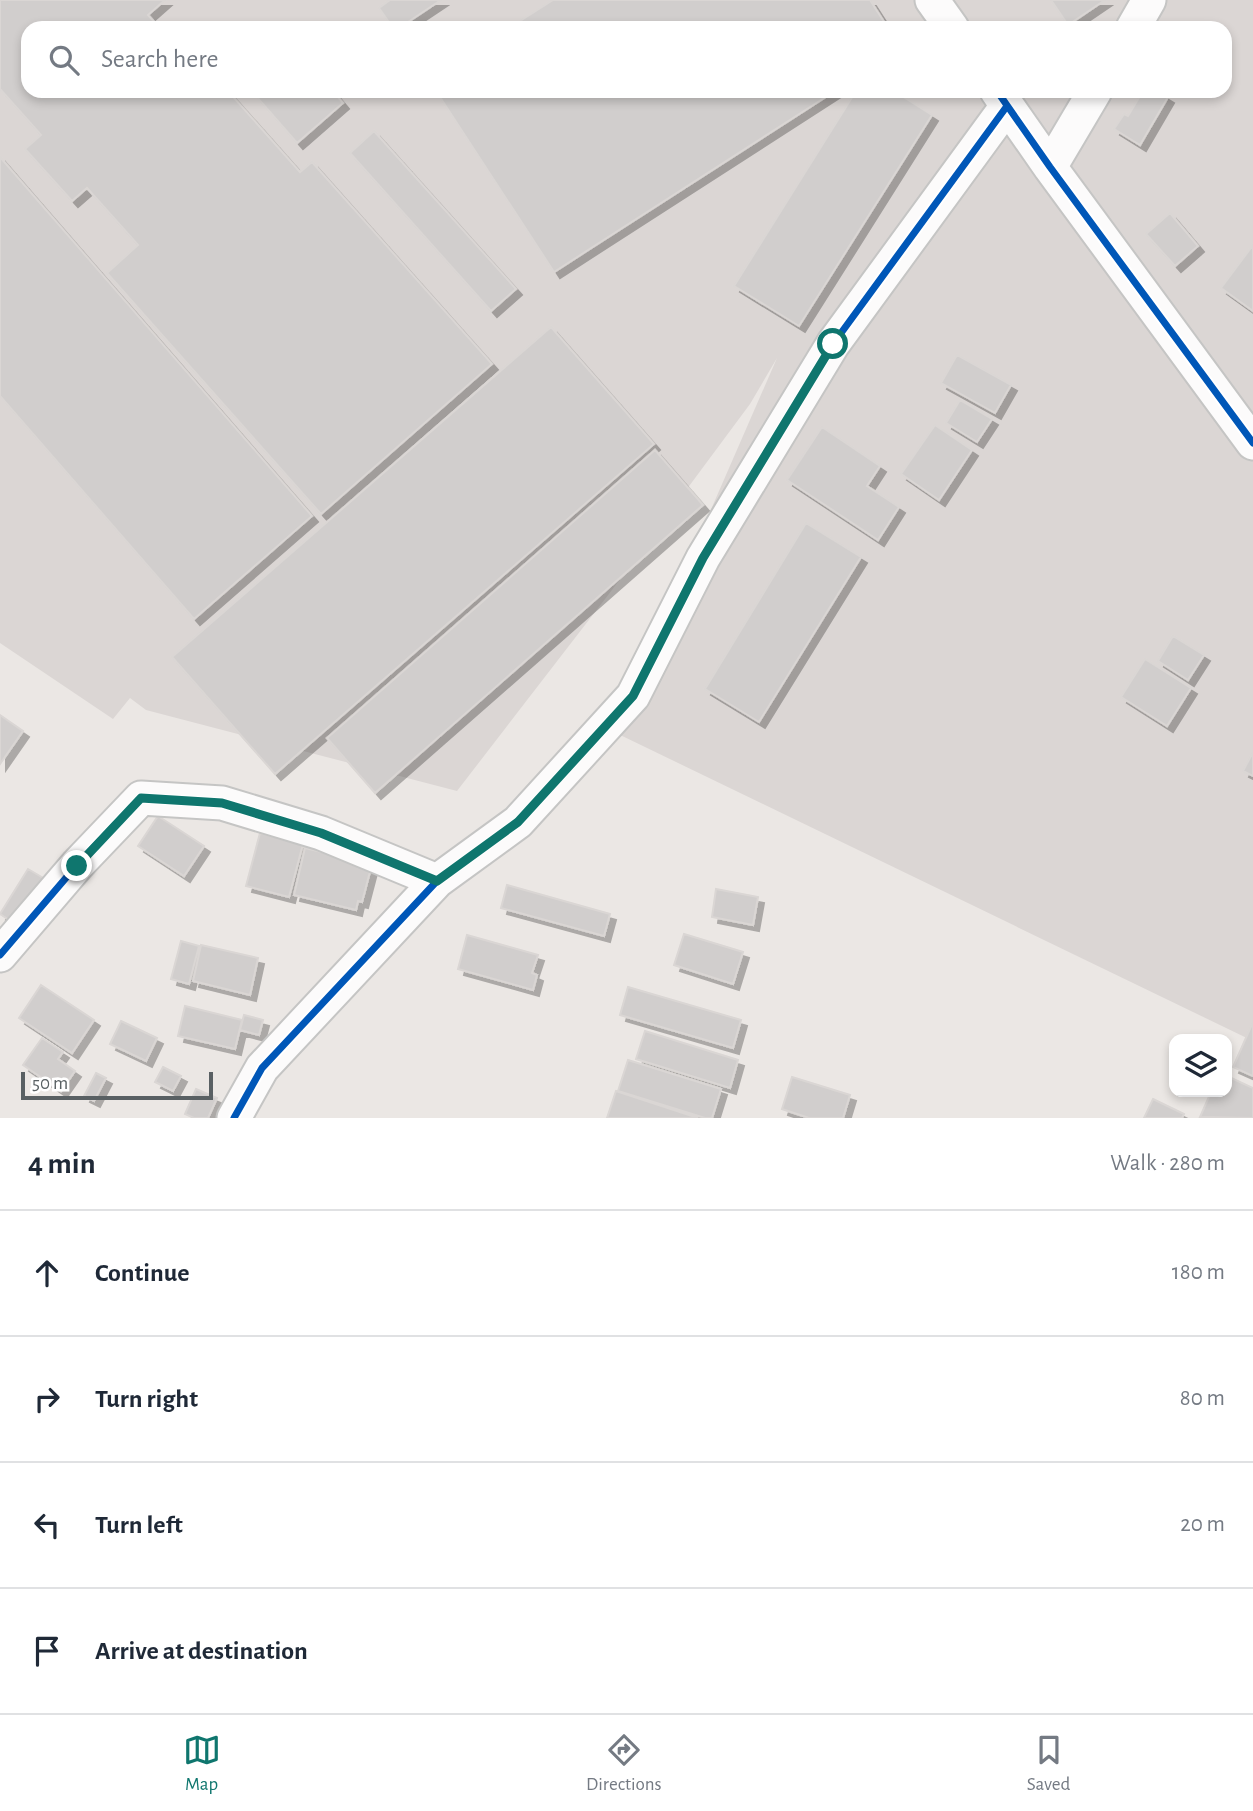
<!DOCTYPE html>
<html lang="en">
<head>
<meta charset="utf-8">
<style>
	body { margin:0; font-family:"Alegreya Sans",sans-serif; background:#f6f6f7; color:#1f2937 }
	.controls { position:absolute; right:21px; bottom:21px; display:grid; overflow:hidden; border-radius:14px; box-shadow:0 4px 10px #0003 }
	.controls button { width:63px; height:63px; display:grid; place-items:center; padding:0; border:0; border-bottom:2px solid #e0e1e3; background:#fff; color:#1f2937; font:35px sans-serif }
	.scale { position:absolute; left:21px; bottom:18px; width:192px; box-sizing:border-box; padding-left:7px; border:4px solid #596063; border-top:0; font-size:19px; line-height:24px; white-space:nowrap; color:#596063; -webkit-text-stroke:5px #fff; paint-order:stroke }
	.stop { position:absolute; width:21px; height:21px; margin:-16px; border:5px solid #0f766e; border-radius:50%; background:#fff }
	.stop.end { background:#0f766e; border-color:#fff; box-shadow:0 2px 7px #0008 }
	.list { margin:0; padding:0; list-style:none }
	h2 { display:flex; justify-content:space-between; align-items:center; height:91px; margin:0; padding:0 28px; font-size:30px }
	h2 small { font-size:23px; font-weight:400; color:#747a83 }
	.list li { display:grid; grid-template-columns:46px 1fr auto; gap:21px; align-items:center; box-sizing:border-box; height:126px; padding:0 28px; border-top:2px solid #e0e1e3 }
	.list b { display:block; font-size:26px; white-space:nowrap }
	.list em { font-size:23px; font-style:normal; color:#747a83 }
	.icon { flex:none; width:38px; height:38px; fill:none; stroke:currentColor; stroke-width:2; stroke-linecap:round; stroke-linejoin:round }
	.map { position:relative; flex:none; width:1253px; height:1118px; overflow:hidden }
	.search { position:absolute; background:#fff; box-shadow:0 4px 10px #0003; left:21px; right:21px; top:21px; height:77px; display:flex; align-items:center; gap:18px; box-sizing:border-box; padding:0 24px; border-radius:21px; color:#747a83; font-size:26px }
	.sheet { height:595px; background:#fff }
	nav { display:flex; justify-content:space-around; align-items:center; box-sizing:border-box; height:98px; border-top:2px solid #e0e1e3; background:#fff; font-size:19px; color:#747a83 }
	nav a { display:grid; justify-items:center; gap:4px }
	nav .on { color:#0f766e }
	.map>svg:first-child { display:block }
	.industrial { fill:#dbd6d4; fill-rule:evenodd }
	.building { fill:#d1cecd; stroke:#dad6d4; stroke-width:2; filter:url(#shadow) }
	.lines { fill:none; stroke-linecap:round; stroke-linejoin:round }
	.minor-casing { stroke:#c5c5c4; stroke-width:37 }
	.minor { stroke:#fcfbfb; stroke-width:33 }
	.cycleway-casing { stroke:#fff; stroke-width:11 }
	.cycleway { stroke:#0057b8; stroke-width:7 }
	.route { stroke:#0f766e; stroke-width:9 }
</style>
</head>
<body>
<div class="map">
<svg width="1253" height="1118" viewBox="0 0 1253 1118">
	<defs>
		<filter id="shadow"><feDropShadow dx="6" dy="6" stdDeviation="0" flood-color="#0004"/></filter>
	</defs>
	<rect width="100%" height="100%" fill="#ebe7e4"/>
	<!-- industrial -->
	<path class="industrial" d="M0 0H1253V1041L614 732 777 358 750 404 612 590 457 791 146 710 130 698 113 719 0 643ZM28 28H1225V91H28Z"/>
	<!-- building -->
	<path class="building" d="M0 0H165L148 15 160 28H28V91H228L300 172 312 162 492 364 321 514 107 273 138 245 87 188 72 201 25 149 41 135 0 89Z
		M390 0H441L399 28H393L379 8Z
		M553 0H870L888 28H509Z
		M1051 0H1105L1068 25Z
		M260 91H333L343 103 297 143 255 95Z
		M436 91H835L554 272Z
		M856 91H894L932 115 799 326 734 286Z
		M1143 91H1158L1168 97 1140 145 1114 129 1124 114 1128 116Z
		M374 131 516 289 491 311 350 153Z
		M0 157 312 516 194 619 0 396Z
		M1170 213 1198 246 1175 266 1146 234Z
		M1253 245V311L1221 288Z
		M551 327 654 444 275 774 172 657Z
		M957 355 1011 385 995 413 941 383Z
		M960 400 992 419 977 442 946 423Z
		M935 425 972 450 939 500 901 474Z
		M822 427 880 466 867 486 899 507 878 540 787 480Z
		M655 450 703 505 375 793 327 738Z
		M806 523 861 557 759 722 705 689Z
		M1173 636 1204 655 1188 680 1158 661Z
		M1145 659 1191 688 1167 726 1121 697Z
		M0 715 23 731 0 764Z
		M1253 752V776L1243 771Z
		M158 816 204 846 184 876 138 846Z
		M260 833 303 844 289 897 246 886Z
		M305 848 372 864 362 902 358 901 356 910 294 895Z
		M28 869 45 879 17 925 0 914Z
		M507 885 610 914 604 936 501 908Z
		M716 889 758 897 753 925 712 917Z
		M684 934 743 952 733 984 674 965Z
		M467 935 538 955 532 973 537 975 533 990 458 969Z
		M181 941 199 946 189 984 171 979Z
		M201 945 258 958 250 995 193 981Z
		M41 985 94 1020 72 1053 19 1018Z
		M628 987 741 1020 733 1048 620 1015Z
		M185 1006 242 1020 235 1049 178 1036Z
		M244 1015 263 1020 259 1035 240 1030Z
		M121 1021 157 1038 146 1061 110 1044Z
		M1253 1022V1076L1233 1067Z
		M645 1031 738 1060 730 1088 636 1059Z
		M42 1038 63 1052 58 1059 75 1071 61 1091 23 1065Z
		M628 1060 721 1089 712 1118H705L618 1091Z
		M163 1067 181 1076 173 1091 155 1082Z
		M96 1073 106 1078 94 1101 84 1096Z
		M1227 1076 1253 1088V1118L1200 1117 1211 1092H1227Z
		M792 1077 850 1095 843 1118H809L782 1109Z
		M196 1089 217 1098 208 1118H194L185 1114Z
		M616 1091 698 1118H607Z
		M1153 1099 1184 1114 1182 1118H1144Z"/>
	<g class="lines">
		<!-- minor casing -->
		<g class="minor-casing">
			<path id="minor" d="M932 0 952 28
				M1133 28 1149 0
				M997 91 1050 167 1253 443
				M1050 167 1095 91
				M0 955 77 865 141 798 222 803 321 833 437 881
				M234 1118 262 1068 437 881 518 822 633 696 703 558 833 344 1007 106"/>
		</g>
		<!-- minor -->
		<use href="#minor" class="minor"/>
		<!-- cycleway casing -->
		<g class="cycleway-casing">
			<path id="cycleway" d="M997 91 1050 167 1253 443
				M0 955 77 865 141 798 222 803 321 833 437 881
				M234 1118 262 1068 437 881 518 822 633 696 703 558 833 344 1007 106"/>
		</g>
		<!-- cycleway -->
		<use href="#cycleway" class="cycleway"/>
	</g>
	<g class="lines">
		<!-- route -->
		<path class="route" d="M77 866 141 798 222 803 321 833 437 881 518 822 633 696 703 558 833 344"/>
	</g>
</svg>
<div class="controls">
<button><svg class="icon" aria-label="layers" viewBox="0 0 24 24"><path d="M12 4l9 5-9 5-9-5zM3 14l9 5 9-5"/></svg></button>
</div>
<div class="scale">50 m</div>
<div class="stop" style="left:833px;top:344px"></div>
<div class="stop end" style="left:77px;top:866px"></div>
<div class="search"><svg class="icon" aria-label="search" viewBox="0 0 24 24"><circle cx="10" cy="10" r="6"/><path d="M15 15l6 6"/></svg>Search here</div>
</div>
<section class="sheet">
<h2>4 min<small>Walk · 280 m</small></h2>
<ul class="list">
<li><svg class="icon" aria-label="ahead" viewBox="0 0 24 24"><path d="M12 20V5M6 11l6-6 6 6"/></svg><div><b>Continue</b></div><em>180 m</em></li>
<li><svg class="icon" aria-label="right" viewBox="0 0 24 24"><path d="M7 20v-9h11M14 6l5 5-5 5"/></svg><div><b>Turn right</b></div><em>80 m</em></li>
<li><svg class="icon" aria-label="left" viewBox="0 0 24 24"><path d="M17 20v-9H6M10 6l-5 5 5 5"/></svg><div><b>Turn left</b></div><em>20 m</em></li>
<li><svg class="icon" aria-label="arrive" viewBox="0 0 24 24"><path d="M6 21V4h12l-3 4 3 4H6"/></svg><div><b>Arrive at destination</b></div></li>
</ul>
</section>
<nav>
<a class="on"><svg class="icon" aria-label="map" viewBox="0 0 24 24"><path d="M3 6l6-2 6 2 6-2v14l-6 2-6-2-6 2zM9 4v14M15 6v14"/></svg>Map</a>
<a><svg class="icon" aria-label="directions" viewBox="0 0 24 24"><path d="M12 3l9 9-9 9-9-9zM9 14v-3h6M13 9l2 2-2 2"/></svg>Directions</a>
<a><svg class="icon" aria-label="saved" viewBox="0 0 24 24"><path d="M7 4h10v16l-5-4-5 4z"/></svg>Saved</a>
</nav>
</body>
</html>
